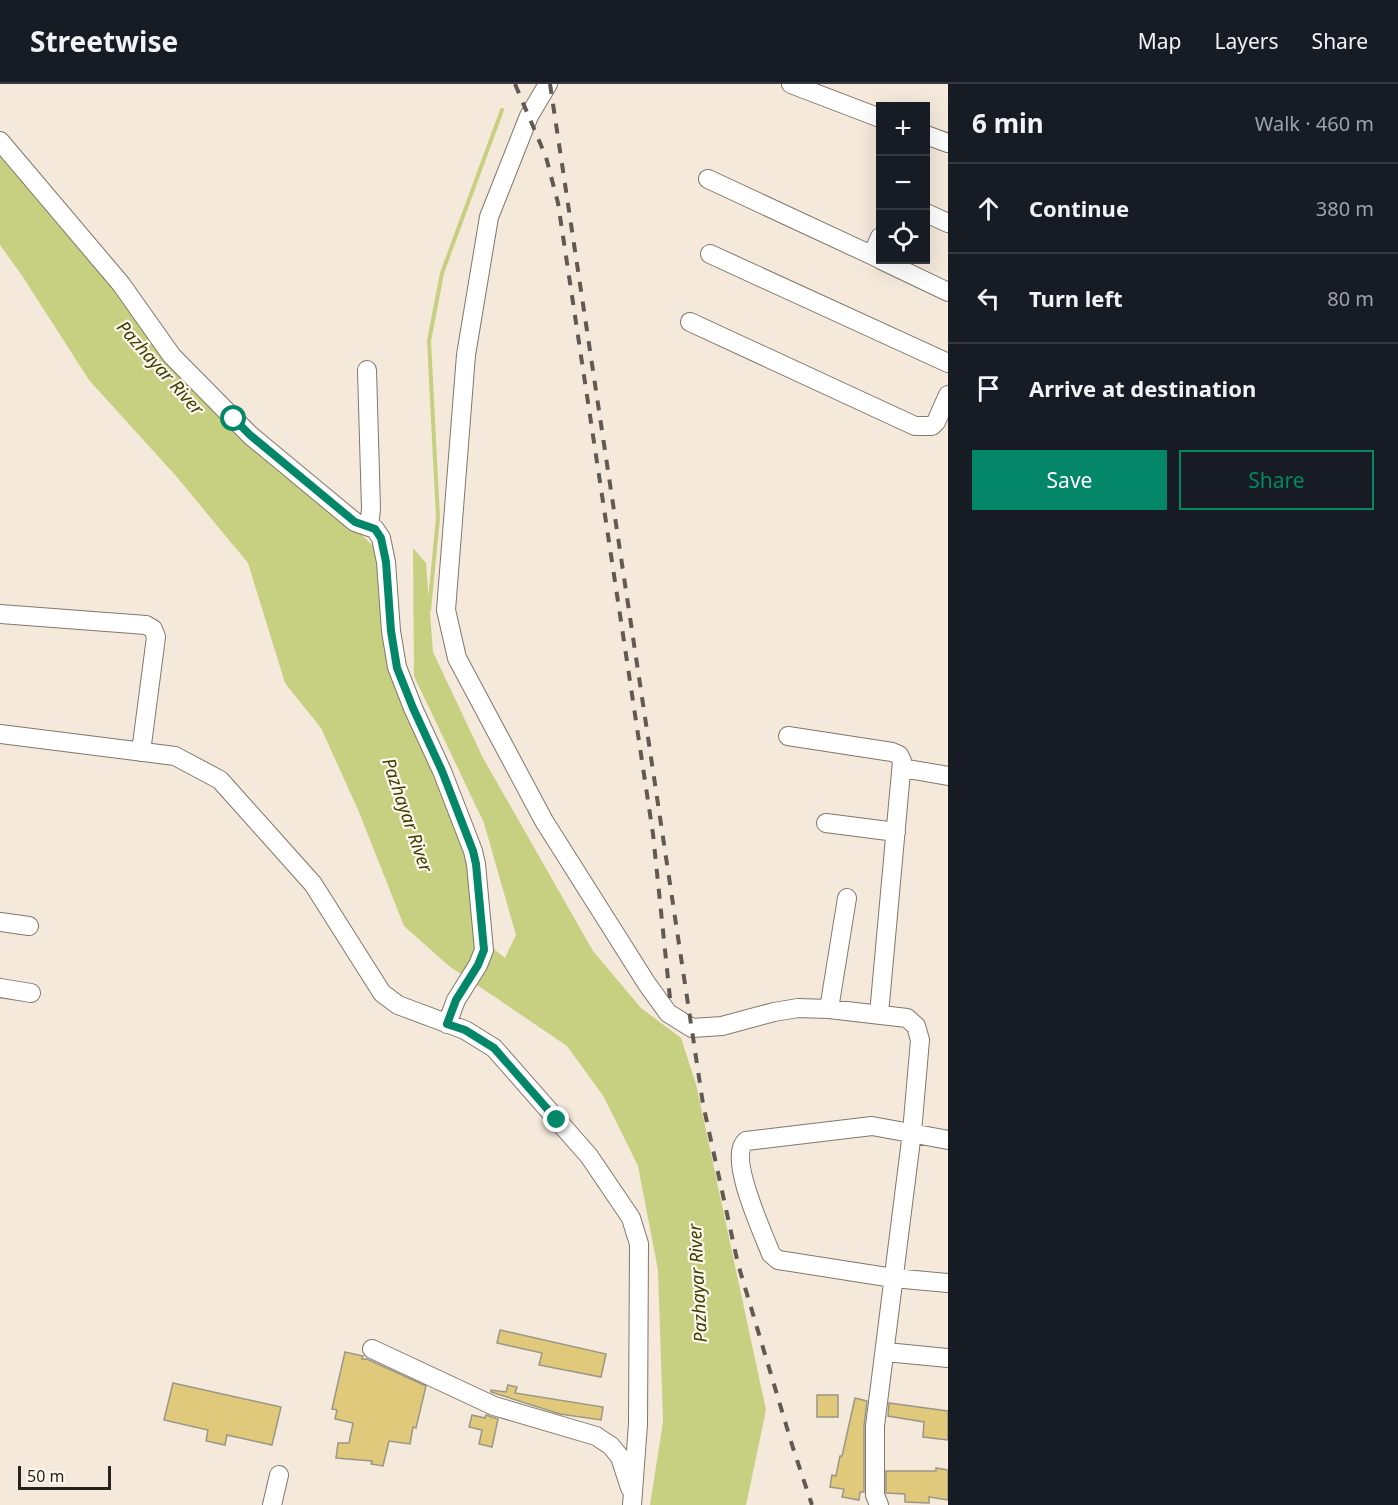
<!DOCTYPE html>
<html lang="en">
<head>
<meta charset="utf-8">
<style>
	body { margin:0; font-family:"Noto Sans",sans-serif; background:#242831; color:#f1f3f6 }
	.controls { position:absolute; right:18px; top:18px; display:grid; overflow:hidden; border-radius:0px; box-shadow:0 6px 24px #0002 }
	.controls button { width:54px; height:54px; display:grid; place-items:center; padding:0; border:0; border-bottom:2px solid #363941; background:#171b24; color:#f1f3f6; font:30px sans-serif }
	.scale { position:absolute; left:18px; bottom:15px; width:93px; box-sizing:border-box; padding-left:6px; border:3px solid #26221d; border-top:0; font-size:16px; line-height:21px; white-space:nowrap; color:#26221d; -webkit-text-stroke:4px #fef7ee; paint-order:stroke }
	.stop { position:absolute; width:18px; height:18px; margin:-14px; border:4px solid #048669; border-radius:50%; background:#fff }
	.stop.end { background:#048669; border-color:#fff; box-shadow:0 2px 6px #0008 }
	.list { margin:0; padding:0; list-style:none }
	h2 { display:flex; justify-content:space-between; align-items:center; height:78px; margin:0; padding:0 24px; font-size:26px }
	h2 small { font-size:20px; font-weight:400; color:#9ea1a6 }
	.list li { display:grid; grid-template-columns:39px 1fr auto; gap:18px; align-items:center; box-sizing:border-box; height:90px; padding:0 24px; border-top:2px solid #363941 }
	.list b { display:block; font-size:22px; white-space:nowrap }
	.list em { font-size:20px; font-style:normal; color:#9ea1a6 }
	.actions { display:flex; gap:12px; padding:18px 24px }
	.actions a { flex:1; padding:14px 0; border:2px solid #048669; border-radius:0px; text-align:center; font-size:21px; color:#048669 }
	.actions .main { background:#048669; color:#fff }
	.icon { flex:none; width:33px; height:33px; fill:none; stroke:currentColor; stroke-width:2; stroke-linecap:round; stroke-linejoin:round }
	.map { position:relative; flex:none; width:948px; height:1421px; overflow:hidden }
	header { display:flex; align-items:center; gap:36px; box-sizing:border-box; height:84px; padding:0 30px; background:#171b24; border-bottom:2px solid #363941 }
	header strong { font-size:28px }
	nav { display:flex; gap:33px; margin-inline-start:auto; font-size:21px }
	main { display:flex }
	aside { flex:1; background:#171b24 }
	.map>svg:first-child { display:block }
	.water { fill:#c7cf80 }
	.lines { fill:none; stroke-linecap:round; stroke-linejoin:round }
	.stream { stroke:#c7cf80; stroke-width:4 }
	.building { fill:#e0c97a; stroke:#9b9787; stroke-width:1.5 }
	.minor-casing { stroke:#81776a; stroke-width:20 }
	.minor { stroke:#fff; stroke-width:18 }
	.rail { stroke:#605a52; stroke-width:4; stroke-dasharray:10 10; stroke-linecap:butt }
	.route { stroke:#048669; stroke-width:8 }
	.labels { text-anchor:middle; stroke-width:4.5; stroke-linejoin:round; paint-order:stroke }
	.water-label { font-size:18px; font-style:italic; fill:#3c3f00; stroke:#fef7ee }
</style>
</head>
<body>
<header>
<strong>Streetwise</strong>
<nav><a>Map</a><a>Layers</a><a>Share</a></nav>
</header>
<main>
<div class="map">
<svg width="948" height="1421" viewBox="0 0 948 1421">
	<rect width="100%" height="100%" fill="#f4e9db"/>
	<!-- water -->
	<path class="water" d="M0 66 178 285 275 378 361 450 392 481 399 566 417 619 481 764 488 810 489 861 505 874 516 851 484 739 414 592 413 464 426 479 433 568 483 674 593 867 641 924 681 954 696 1000 766 1326 746 1421H650L663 1338 658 1186 638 1082 604 1013 567 962 449 882 404 842 359 728 321 644 285 599 248 479 176 392 89 296 21 190 0 161Z"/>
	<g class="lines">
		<!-- stream -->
		<path class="stream" d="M429 526 438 434 429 257 442 189 502 26"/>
	</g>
	<!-- building -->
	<path class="building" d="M500 1246 606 1270 601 1293 539 1281 542 1269 497 1259Z
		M345 1268 363 1272 362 1275H367L426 1302 416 1344 413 1343 410 1360 389 1357 383 1382 371 1380 372 1377 336 1374 338 1359H349L353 1339 335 1335 337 1326 332 1325Z
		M173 1299 281 1323 272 1361 227 1351 225 1361 206 1357 208 1346 164 1336Z
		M508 1301 517 1303 515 1309 603 1323 601 1336 560 1330 491 1308V1306L506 1308Z
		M817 1311H838V1333H817Z
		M855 1314 867 1317 864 1342V1408H860L859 1416 842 1413 844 1405 830 1403 832 1391 836 1392 840 1372H842Z
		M889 1319 948 1327V1356L923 1353 924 1338 888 1332Z
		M472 1331 485 1334 486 1331 498 1335 492 1363 479 1360 482 1346 469 1343Z
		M936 1384 948 1386V1416L929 1413V1419L905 1418V1410L886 1409V1387H936Z"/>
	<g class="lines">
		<!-- minor casing -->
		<g class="minor-casing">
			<path id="minor" d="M548 0 529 32 489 133 466 271 446 526 457 574 544 737 647 900 668 929 692 944 722 942 774 928 798 924 829 925 907 934 916 942 920 956 912 1048 875 1342V1411L879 1421
				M791 0 880 34
				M926 51 948 59
				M0 57 121 200 172 272 250 351 355 438 375 445 381 454 386 478 391 547 397 583 413 624 442 687 473 767 476 780 484 866 478 881 456 916 447 940
				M708 95 880 175
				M926 129 948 139
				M710 170 948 279
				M872 171 880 153
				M881 176 948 208
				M690 238 915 342H932L936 338 948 311
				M367 286 371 425 369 443
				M0 530 146 541 153 545 156 553 141 668
				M0 650 175 672 220 696 313 800 382 909 398 921 465 946 494 964 589 1072 631 1134 639 1160 638 1340 632 1421
				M788 652 892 668 899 671 902 677 879 930
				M902 684 948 692
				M826 739 896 748
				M0 838 29 842
				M0 904 31 909
				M829 925 847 814
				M948 1056 872 1042 746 1057C727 1072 763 1149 771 1170L778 1176 893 1194 948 1199
				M372 1265 494 1322 596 1352 611 1362 620 1373 630 1404
				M886 1268 948 1274
				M272 1421 279 1391"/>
		</g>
		<!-- minor -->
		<use href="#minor" class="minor"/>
		<!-- rail -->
		<path class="rail" d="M515 0 546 73 558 119 653 750 671 924
			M550 0 703 1020 738 1180 793 1364 812 1421"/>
	</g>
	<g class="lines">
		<!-- route -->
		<path class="route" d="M234 335 250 351 355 438 375 445 381 454 386 478 391 547 397 584 413 624 442 687 473 767 476 780 484 866 478 881 456 916 447 940 465 946 494 964 557 1036"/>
	</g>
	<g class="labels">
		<!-- water labels -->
		<g class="water-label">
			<text transform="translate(160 284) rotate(48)" y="6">Pazhayar River</text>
			<text transform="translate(407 731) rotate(71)" y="6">Pazhayar River</text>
			<text transform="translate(698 1199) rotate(-93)" y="6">Pazhayar River</text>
		</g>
	</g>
</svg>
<div class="controls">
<button>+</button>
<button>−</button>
<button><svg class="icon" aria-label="locate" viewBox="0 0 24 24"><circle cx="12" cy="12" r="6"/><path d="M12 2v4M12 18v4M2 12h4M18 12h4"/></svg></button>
</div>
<div class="scale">50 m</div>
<div class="stop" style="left:234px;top:335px"></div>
<div class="stop end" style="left:557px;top:1036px"></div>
</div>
<aside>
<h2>6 min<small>Walk · 460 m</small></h2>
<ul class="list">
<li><svg class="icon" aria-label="ahead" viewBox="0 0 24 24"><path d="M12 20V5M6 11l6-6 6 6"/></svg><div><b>Continue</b></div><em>380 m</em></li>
<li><svg class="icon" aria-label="left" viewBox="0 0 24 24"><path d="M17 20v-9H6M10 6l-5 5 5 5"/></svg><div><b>Turn left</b></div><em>80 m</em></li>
<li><svg class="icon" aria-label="arrive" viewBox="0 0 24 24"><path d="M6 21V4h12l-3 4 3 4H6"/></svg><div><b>Arrive at destination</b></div></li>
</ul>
<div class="actions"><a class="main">Save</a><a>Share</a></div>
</aside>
</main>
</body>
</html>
